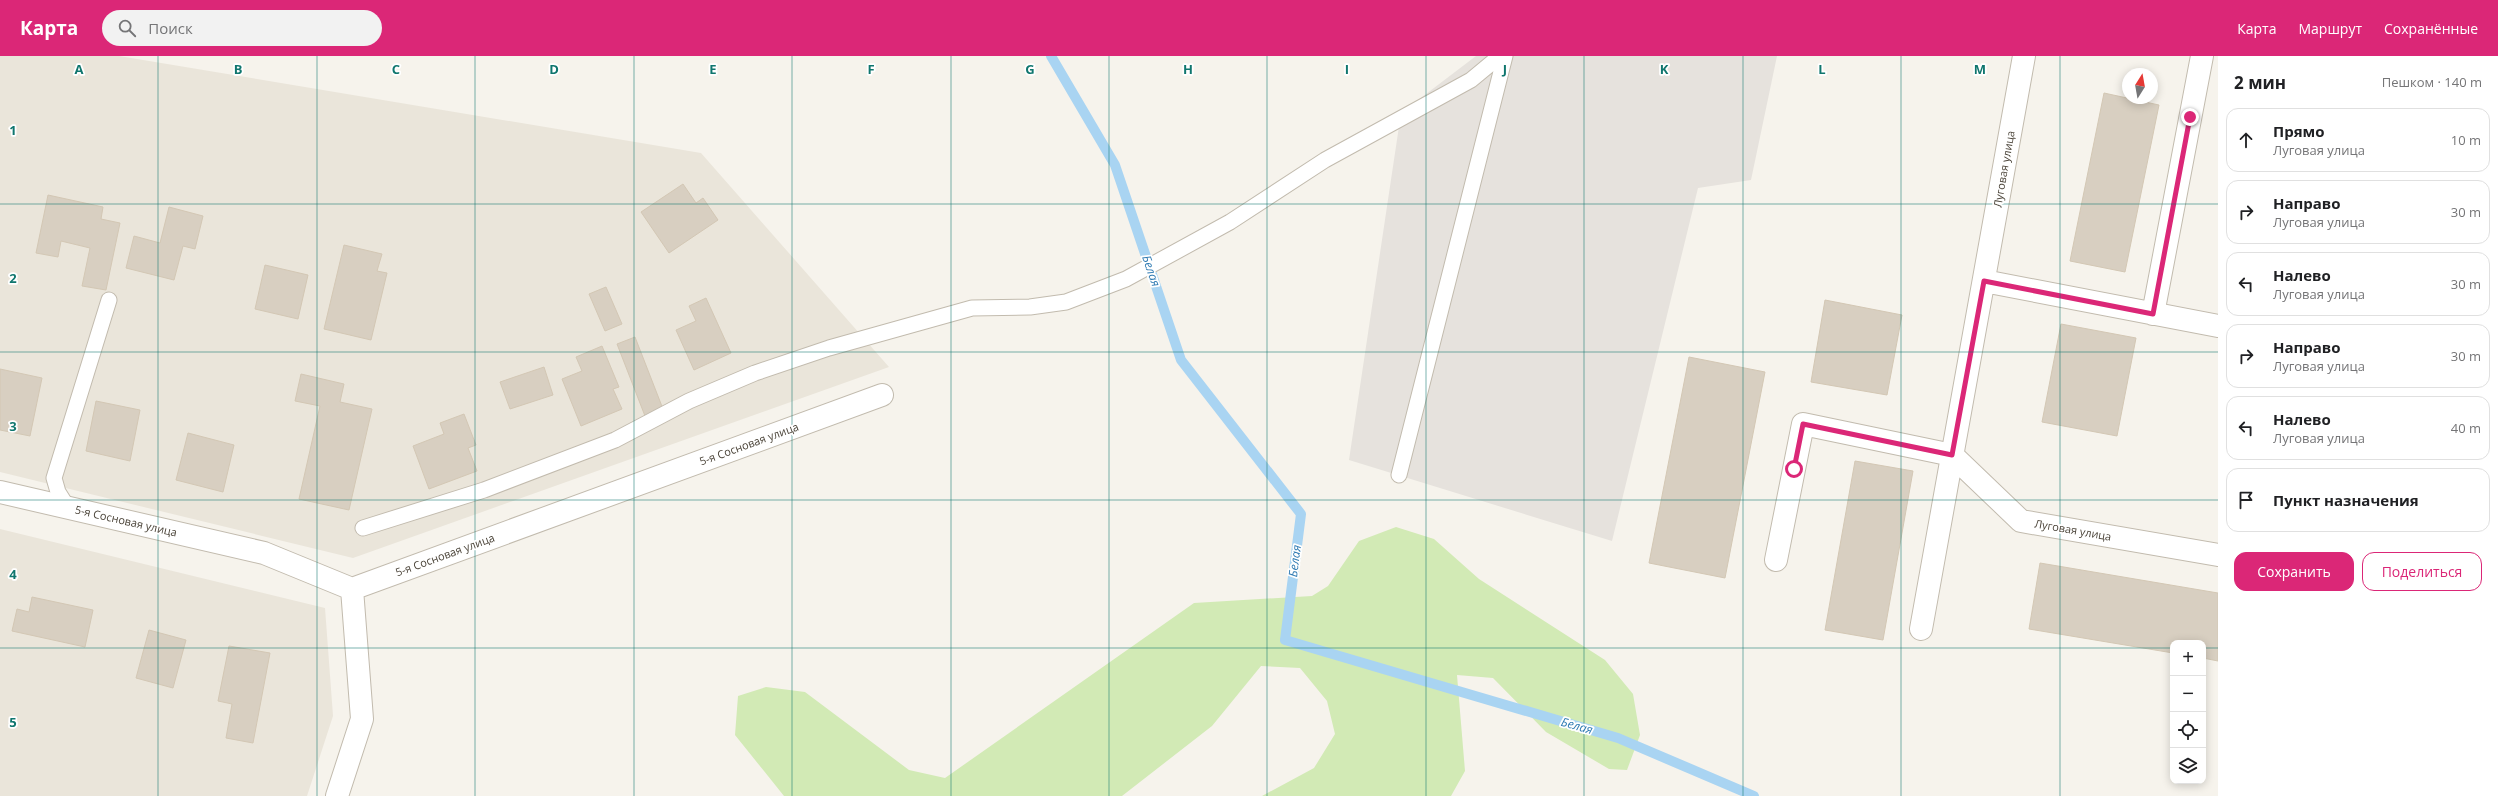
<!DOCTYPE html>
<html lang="ru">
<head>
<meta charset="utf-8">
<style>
	body { margin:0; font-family:"Open Sans",sans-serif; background:#f2f2f2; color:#202124 }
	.controls { position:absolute; right:12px; bottom:12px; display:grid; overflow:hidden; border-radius:8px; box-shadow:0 2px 10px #0003 }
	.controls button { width:36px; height:36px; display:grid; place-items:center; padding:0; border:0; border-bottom:1px solid #e0e0e0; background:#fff; color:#202124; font:20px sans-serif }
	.compass { position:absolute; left:2122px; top:12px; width:36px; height:36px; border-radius:50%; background:#fff; box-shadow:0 2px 10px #0003; rotate:11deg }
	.stop { position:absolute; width:12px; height:12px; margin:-9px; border:3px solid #db2777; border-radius:50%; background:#fff }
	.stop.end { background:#db2777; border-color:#fff; box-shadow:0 1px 4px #0008 }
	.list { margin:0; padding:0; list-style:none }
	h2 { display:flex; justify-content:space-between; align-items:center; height:52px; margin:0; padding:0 16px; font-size:17px }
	h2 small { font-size:13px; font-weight:400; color:#757577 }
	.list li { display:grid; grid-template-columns:26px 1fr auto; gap:12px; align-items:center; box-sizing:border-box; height:64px; margin:0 8px 8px; padding:0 8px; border:1px solid #e0e0e0; border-radius:12px }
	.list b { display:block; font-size:15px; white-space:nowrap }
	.list p { margin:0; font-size:13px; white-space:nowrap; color:#757577 }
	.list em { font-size:13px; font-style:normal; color:#757577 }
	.actions { display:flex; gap:8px; padding:12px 16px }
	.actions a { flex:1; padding:9px 0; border:1px solid #db2777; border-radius:12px; text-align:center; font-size:14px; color:#db2777 }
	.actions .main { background:#db2777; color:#fff }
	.icon { flex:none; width:22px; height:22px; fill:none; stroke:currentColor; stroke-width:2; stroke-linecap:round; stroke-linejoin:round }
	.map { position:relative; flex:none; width:2218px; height:740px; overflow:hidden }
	header { display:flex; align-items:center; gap:24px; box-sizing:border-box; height:56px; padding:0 20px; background:#db2777; color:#fff }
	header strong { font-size:19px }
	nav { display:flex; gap:22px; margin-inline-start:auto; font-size:14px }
	.search { width:280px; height:36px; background:#f2f2f2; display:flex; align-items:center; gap:10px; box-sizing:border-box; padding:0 14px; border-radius:22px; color:#757577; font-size:15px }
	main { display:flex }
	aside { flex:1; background:#fff }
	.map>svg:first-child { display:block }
	.residential { fill:#eae5da }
	.industrial { fill:#e6e2dd }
	.green { fill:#d2eab5 }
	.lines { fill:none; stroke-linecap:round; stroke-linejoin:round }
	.stream { stroke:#a9d4f2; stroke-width:10 }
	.building { fill:#d8cfc1; stroke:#d3c7b4 }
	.service-casing { stroke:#c2bbae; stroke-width:17 }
	.minor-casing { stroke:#c2bbae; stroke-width:24 }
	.service { stroke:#fff; stroke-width:15 }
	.minor { stroke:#fff; stroke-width:22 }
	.route { stroke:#db2777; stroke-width:5 }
	.grid { fill:none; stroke:#0f766e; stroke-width:1; stroke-opacity:0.55 }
	.labels { text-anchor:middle; stroke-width:3.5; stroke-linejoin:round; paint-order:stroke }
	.street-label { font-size:11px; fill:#4b4439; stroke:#fff }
	.water-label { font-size:12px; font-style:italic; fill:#2e7ab2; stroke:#fff }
	.grid-label { font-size:13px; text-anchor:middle; font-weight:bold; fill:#0f766e; stroke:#fff; stroke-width:3.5; stroke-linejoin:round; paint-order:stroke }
</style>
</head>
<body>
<header>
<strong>Карта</strong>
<div class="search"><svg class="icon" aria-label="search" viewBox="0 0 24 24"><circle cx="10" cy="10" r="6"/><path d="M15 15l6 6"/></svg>Поиск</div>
<nav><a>Карта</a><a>Маршрут</a><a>Сохранённые</a></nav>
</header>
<main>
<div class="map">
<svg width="2218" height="740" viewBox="0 0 2218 740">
	<rect width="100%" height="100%" fill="#f6f3ec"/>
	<!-- residential -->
	<path class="residential" d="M0 0H119L701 97 889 311 353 502 0 416Z
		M0 473 325 552 333 660 307 740H0Z"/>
	<!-- industrial -->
	<path class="industrial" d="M1476 0H1777L1751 124 1698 132 1612 485 1349 404 1401 57Z"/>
	<!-- green -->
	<path class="green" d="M1396 471 1434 483 1479 523 1605 604 1633 638 1640 679 1627 714 1609 713 1546 676 1493 622 1457 619 1465 715 1451 740H1262L1314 712 1335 678 1327 645 1300 612 1261 610 1212 670 1122 740H784L735 679 738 640 766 631 805 636 909 714 945 722 1194 547 1312 540 1328 530 1359 485Z"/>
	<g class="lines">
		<!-- stream -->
		<path class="stream" d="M1051 0 1115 109 1181 304 1301 458 1285 584 1618 682 1754 740"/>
	</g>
	<!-- building -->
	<path class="building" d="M2104 37 2159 49 2125 216 2070 205Z
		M683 128 696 147 703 142 718 164 669 197 641 156Z
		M48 139 103 151 101 163 120 167 106 234 82 230 90 192 61 185 58 201 36 197Z
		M169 151 203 160 195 193 183 190 174 224 126 212 134 180 160 187Z
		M344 189 382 198 377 215 387 217 371 284 324 273Z
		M265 209 308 219 298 263 255 253Z
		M606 231 622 268 605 275 589 238Z
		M706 242 731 297 694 314 676 274 696 265 689 250Z
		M1825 244 1902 259 1887 339 1811 326Z
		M2061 268 2136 282 2117 380 2042 366Z
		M635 281 663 353 645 360 617 288Z
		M602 290 619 331 613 333 622 353 581 370 562 323 582 315 576 301Z
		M1689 301 1765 316 1725 522 1649 507Z
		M544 311 553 339 510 353 500 326Z
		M0 313 42 322 30 380 0 374Z
		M301 318 344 328 340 346 372 353 349 454 299 443 320 350 295 345Z
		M96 345 140 354 130 405 86 395Z
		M464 358 476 389 468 392 477 415 429 433 413 390 444 378 440 367Z
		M188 377 234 389 223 436 176 424Z
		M1855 405 1913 415 1883 584 1825 574Z
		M2040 507 2218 537V605L2203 602V587H2173V597L2029 573Z
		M32 541 93 554 85 591 12 575 17 553 29 556Z
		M149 574 186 584 173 632 136 622Z
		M229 590 270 597 253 687 226 682 232 648 218 645Z"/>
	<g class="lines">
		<!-- service casing -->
		<g class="service-casing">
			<path id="service" d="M1399 419 1505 0
				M68 452 58 436 54 422 109 244
				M363 472 484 434 615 384 689 345 755 317 829 292 972 252 1030 251 1066 246 1126 223 1230 166 1325 104 1471 24 1500 0"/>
		</g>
		<!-- minor casing -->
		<g class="minor-casing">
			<path id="minor" d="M1984 225 2218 270
				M2153 258 2202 0
				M0 436 264 497 352 533 882 339
				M1776 504 1803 368 1952 399 2021 465 2218 499
				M1921 573 2024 0
				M337 740 362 663 352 533"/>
		</g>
		<!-- service -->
		<use href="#service" class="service"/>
		<!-- minor -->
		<use href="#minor" class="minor"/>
	</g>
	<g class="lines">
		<!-- route -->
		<path class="route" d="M1794 413 1803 368 1952 399 1984 225 2153 258 2190 61"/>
	</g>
	<!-- grid -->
	<path class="grid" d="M158 0V740M317 0V740M475 0V740M634 0V740M792 0V740M951 0V740M1109 0V740M1267 0V740M1426 0V740M1584 0V740M1743 0V740M1901 0V740M2060 0V740M0 148H2218M0 296H2218M0 444H2218M0 592H2173M2203 592H2218"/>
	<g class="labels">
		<!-- street labels -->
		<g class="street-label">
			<text transform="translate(2004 113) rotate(-80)" y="4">Луговая улица</text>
			<text transform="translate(749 388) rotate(-20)" y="4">5-я Сосновая улица</text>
			<text transform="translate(126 465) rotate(13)" y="4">5-я Сосновая улица</text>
			<text transform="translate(2073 474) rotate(10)" y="4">Луговая улица</text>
			<text transform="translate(445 499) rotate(-20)" y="4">5-я Сосновая улица</text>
		</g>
		<!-- water labels -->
		<g class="water-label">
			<text transform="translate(1151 215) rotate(71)" y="4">Белая</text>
			<text transform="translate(1295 505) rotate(-83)" y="4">Белая</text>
			<text transform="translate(1577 670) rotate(16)" y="4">Белая</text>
		</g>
	</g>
	<g class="grid-label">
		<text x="79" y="18">A</text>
		<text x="238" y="18">B</text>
		<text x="396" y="18">C</text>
		<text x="554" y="18">D</text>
		<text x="713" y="18">E</text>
		<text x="871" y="18">F</text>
		<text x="1030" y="18">G</text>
		<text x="1188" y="18">H</text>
		<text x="1347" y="18">I</text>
		<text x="1505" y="18">J</text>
		<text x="1664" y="18">K</text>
		<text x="1822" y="18">L</text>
		<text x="1980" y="18">M</text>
		<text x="13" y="79">1</text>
		<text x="13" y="227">2</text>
		<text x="13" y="375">3</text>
		<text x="13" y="523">4</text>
		<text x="13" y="671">5</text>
	</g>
</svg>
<div class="controls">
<button>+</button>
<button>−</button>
<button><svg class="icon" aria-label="locate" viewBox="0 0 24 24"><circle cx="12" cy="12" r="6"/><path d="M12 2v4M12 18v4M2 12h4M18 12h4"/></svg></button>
<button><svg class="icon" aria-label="layers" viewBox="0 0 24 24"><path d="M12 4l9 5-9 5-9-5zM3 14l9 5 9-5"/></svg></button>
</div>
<svg class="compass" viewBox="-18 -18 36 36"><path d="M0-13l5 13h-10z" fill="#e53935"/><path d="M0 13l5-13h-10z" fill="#757577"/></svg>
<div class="stop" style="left:1794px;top:413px"></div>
<div class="stop end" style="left:2190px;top:61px"></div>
</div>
<aside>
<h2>2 мин<small>Пешком · 140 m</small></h2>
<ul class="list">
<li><svg class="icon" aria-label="ahead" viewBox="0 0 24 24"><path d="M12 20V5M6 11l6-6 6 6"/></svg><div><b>Прямо</b><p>Луговая улица</p></div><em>10 m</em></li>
<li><svg class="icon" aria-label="right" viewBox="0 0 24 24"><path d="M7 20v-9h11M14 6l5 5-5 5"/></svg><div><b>Направо</b><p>Луговая улица</p></div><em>30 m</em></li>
<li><svg class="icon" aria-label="left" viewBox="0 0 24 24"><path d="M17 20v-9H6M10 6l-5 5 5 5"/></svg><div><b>Налево</b><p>Луговая улица</p></div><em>30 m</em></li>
<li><svg class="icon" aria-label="right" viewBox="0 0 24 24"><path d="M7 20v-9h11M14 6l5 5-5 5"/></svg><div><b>Направо</b><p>Луговая улица</p></div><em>30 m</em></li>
<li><svg class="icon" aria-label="left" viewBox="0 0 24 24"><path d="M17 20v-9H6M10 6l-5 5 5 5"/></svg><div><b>Налево</b><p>Луговая улица</p></div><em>40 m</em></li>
<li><svg class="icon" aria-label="arrive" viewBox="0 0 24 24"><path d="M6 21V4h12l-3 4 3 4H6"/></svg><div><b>Пункт назначения</b></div></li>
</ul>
<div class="actions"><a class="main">Сохранить</a><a>Поделиться</a></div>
</aside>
</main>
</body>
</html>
